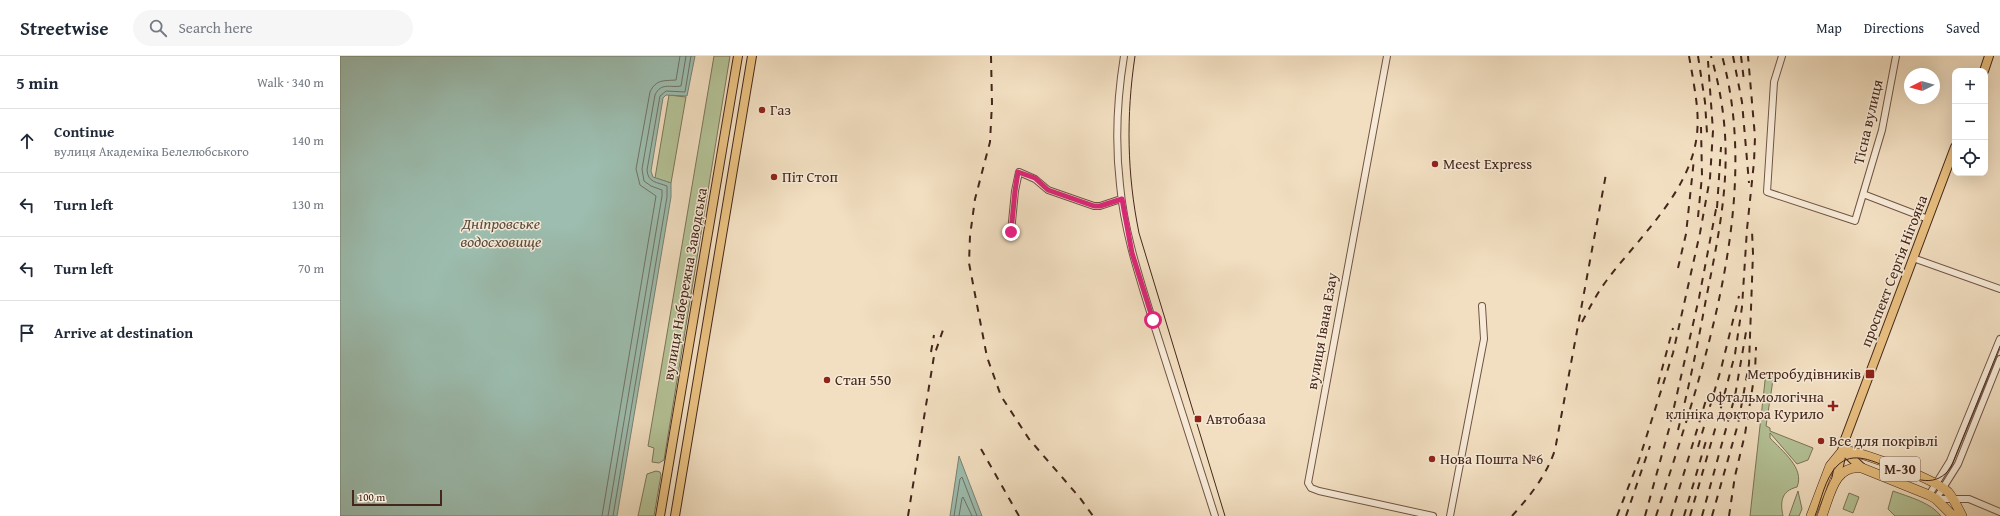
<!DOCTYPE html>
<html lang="en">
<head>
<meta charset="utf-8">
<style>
	body { margin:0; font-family:"Gentium Book Plus",serif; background:#f6f6f7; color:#1f2937 }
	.controls { position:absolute; right:12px; top:12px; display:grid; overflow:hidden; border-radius:8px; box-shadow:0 4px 16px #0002 }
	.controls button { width:36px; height:36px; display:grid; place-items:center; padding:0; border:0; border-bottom:1px solid #e0e1e3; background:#fff; color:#1f2937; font:20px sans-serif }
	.compass { position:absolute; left:1564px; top:12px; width:36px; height:36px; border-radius:50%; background:#fff; box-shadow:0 4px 16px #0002; rotate:265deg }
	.scale { position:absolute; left:12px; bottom:10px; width:90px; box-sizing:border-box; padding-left:4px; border:2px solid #44261b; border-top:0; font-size:11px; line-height:14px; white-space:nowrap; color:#44261b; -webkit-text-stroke:3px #f7ead7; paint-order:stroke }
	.stop { position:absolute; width:12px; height:12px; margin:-9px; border:3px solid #db2777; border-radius:50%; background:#fff }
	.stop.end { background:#db2777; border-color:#fff; box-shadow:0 1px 4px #0008 }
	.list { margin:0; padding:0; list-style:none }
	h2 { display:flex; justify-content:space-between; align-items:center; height:52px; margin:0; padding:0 16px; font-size:17px }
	h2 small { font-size:13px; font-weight:400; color:#747a83 }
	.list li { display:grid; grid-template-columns:26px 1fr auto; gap:12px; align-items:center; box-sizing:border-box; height:64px; padding:0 16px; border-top:1px solid #e0e1e3 }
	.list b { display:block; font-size:15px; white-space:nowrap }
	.list p { margin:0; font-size:13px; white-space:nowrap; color:#747a83 }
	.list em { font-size:13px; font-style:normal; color:#747a83 }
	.icon { flex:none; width:22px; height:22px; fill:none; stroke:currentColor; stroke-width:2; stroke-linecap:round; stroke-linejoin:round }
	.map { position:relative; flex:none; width:1660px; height:460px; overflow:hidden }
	header { display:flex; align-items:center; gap:24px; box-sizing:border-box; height:56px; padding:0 20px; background:#fff; border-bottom:1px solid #e0e1e3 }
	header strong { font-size:19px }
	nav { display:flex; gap:22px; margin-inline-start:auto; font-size:14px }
	.search { width:280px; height:36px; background:#f6f6f7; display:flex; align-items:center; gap:10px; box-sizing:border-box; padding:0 14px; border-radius:22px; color:#747a83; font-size:15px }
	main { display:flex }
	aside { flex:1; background:#fff }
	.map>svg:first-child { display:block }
	.green { fill:#b4c397; stroke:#7c7459 }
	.water { fill:#9cbdaf; stroke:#798174 }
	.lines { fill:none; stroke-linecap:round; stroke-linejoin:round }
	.shore { stroke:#707265; stroke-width:1 }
	.minor-casing { stroke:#705444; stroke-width:8 }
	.major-casing { stroke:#44261b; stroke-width:10 }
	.highway-casing { stroke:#44261b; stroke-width:10 }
	.minor { stroke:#f7ead7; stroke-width:6 }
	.major { stroke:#e9c080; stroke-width:8 }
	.highway { stroke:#e9c080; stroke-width:9 }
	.tram { stroke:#44261b; stroke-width:1 }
	.rail { stroke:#44261b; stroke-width:2; stroke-dasharray:7 7; stroke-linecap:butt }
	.route { stroke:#db2777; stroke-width:5 }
	.poi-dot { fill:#8f2418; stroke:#f7ead7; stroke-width:1.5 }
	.labels { text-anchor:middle; stroke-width:3; stroke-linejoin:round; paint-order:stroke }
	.shield { fill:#f7ead7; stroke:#7a6153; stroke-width:1 }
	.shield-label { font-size:14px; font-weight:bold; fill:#44261b }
	.poi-label { font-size:15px; fill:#44261b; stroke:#f7ead7; text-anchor:start }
	.street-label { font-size:15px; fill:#44261b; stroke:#f7ead7 }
	.water-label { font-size:16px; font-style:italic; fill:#5a4c40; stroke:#f7ead7 }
</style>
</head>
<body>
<header>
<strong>Streetwise</strong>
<div class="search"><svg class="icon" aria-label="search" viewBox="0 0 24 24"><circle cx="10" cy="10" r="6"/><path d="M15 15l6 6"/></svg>Search here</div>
<nav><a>Map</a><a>Directions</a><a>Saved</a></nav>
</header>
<main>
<aside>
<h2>5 min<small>Walk · 340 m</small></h2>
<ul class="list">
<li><svg class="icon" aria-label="ahead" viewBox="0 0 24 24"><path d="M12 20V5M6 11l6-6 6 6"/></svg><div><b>Continue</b><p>вулиця Академіка Белелюбського</p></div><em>140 m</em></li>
<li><svg class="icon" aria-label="left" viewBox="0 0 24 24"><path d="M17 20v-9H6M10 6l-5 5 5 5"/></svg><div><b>Turn left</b></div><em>130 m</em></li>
<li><svg class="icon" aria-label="left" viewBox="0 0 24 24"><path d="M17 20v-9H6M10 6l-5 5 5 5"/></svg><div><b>Turn left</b></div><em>70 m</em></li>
<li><svg class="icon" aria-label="arrive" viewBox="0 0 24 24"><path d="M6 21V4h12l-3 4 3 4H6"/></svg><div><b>Arrive at destination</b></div></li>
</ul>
</aside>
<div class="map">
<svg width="1660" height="460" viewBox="0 0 1660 460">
	<rect width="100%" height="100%" fill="#f2dfc1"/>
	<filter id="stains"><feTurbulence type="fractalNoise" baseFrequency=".005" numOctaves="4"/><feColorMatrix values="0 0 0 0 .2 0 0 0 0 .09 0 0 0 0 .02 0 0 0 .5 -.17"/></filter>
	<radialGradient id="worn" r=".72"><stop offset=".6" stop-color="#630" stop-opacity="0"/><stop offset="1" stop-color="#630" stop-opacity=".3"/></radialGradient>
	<!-- green -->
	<path class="green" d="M374 0H390L324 404 319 407 312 406 314 392 308 390Z
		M329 39 346 41 331 127 315 122Z
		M1426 316 1434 317 1426 370 1430 372V375L1473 392 1468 404 1457 408 1430 377V382C1442 395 1465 412 1457 431 1441 435 1440 446 1443 460H1410Z
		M316 415 320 416 321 419 314 460H298L307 418Z
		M1458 435 1462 453 1459 460H1449Z
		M1553 435C1569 441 1590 446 1601 460H1555L1548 453Z
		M1509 437 1519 441 1513 457 1503 453Z"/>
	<!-- water -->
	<path class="water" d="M0 0H355L347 40 326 39 323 42 311 115 313 121 331 127V141L277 460H0Z
		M619 400 642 460H610Z"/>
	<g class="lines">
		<!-- shore -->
		<path class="shore" d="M262 460 316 140 300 129 296 113 310 36C316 23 324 25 336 24L340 0
			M268 460 322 140V134L311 130 304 125 302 113 315 39C321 26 330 32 341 30L346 0
			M273 460 327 141V130C317 126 308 127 307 114L320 40 326 35 345 36 351 0
			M614 460 620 423 622 421 637 460
			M619 460 622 442 623 441 632 460"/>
		<!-- minor casing -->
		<g class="minor-casing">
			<path id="minor" d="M784 0C777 43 775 86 780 129 784 173 797 214 810 256 831 324 854 392 875 460
				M1047 0 968 427 971 432 979 435 1093 460
				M1442 0 1434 26 1427 136 1515 165 1542 74 1556 0
				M1523 138 1588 163
				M671 176 675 135 679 116 695 123 708 134 754 150H760L781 143
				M1573 202 1660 233
				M1589 439 1610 405 1660 283
				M1596 443 1618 408 1660 303
				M1596 443H1629L1660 456
				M1110 460 1144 283 1142 250"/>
		</g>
		<!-- major casing -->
		<g class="major-casing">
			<path id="major" d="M1644 15 1649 0
				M1503 394 1522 412
				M1496 424 1504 386 1615 91
				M320 460 398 0
				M335 460 412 0"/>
		</g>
		<!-- highway casing -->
		<g class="highway-casing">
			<path id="highway" d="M1471 460 1490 410 1503 394C1524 397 1593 422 1608 436 1614 443 1618 452 1622 460
				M1482 460C1490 440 1494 408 1522 412L1589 439 1596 443 1613 460"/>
		</g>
		<!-- minor -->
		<use href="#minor" class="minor"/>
		<!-- major -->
		<use href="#major" class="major"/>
		<!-- highway -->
		<use href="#highway" class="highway"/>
		<!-- tram -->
		<path class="tram" d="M795 0C786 60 787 118 799 177L885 460
			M1475 460C1481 445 1485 422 1497 410 1528 378 1582 454 1611 411L1660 290"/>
		<!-- rail -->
		<path class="rail" d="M651 0 652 47 650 86 635 143 630 180 629 207 647 301 661 340 689 383 740 442 753 460
			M1349 0 1354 28
			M1358 0 1365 46 1367 77
			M1393 0 1402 46 1409 127
			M1401 0 1404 25
			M1377 152 1381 91
			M1358 161 1362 120 1361 71
			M1338 212 1346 178 1354 103
			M1242 266C1250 251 1257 237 1267 224 1300 180 1351 135 1357 78 1359 59 1356 41 1353 23
			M591 296 594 279
			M1318 328 1333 272
			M1338 374C1349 331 1358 287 1366 243 1384 154 1397 90 1371 0
			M1358 391 1381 313 1399 240
			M641 393 679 460
			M568 460 594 300 603 274
			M1172 460C1190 440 1206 420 1215 394L1266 118
			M1277 460 1299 404 1333 297 1360 177 1370 122 1373 75 1368 5
			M1286 460 1310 390
			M1305 460 1329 373 1359 242 1377 148
			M1316 460C1361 320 1423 147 1382 0
			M1331 460 1366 344
			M1344 460 1366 385
			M1350 460 1378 363 1395 298 1402 251 1407 173 1414 106 1415 81 1408 0
			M1362 460 1395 340 1406 276
			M1372 460 1398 368 1409 308 1413 197 1412 175
			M1389 460 1395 420 1405 378 1415 316 1416 291"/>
	</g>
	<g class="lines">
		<!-- route -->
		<path class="route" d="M671 176 675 135 678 116 695 122 708 134 754 150H760L782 143 792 197 813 264"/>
	</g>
	<!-- markers -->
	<g class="poi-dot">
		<circle cx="422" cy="54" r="4"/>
		<circle cx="1095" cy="108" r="4"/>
		<circle cx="434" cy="121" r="4"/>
		<rect x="1525" y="313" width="10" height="10" rx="2"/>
		<circle cx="487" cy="324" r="4"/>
		<path d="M1491 344h4v4h4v4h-4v4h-4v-4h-4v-4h4z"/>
		<rect x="854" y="359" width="8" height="8" rx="2"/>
		<circle cx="1481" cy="385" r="4"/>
		<circle cx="1092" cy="403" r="4"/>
	</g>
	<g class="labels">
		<!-- shield labels -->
		<rect class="shield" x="1540" y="401" width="40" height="24" rx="3"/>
		<g class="shield-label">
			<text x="1560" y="418">М-30</text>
		</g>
		<!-- poi labels -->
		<g class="poi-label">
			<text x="430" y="59">Газ</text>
			<text x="1103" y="113">Meest Express</text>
			<text x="442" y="126">Піт Стоп</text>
			<text x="1521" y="323" text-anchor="end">Метробудівників</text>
			<text x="495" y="329">Стан 550</text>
			<text x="1484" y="346" text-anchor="end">Офтальмологічна<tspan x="1484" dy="17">клініка доктора Курило</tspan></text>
			<text x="866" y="368">Автобаза</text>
			<text x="1489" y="390">Все для покрівлі</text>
			<text x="1100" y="408">Нова Пошта №6</text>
		</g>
		<!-- street labels -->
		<g class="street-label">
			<text transform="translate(1528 66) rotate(-77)" y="5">Тісна вулиця</text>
			<text transform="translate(1554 215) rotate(-69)" y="5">проспект Сергія Нігояна</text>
			<text transform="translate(345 228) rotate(-80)" y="5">вулиця Набережна Заводська</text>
			<text transform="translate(982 275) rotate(-80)" y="5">вулиця Івана Езау</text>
		</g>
		<!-- water labels -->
		<g class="water-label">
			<text x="161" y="173">Дніпровське<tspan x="161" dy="18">водосховище</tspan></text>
		</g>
	</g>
	<rect width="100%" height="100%" filter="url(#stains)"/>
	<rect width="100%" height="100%" fill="url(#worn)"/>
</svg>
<div class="controls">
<button>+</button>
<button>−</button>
<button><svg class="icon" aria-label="locate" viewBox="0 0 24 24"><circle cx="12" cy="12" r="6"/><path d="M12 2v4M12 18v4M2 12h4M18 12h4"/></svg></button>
</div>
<svg class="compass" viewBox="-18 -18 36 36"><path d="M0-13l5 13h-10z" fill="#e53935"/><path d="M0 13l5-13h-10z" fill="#747a83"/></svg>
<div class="scale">100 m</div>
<div class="stop" style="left:813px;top:264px"></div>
<div class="stop end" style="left:671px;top:176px"></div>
</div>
</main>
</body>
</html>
